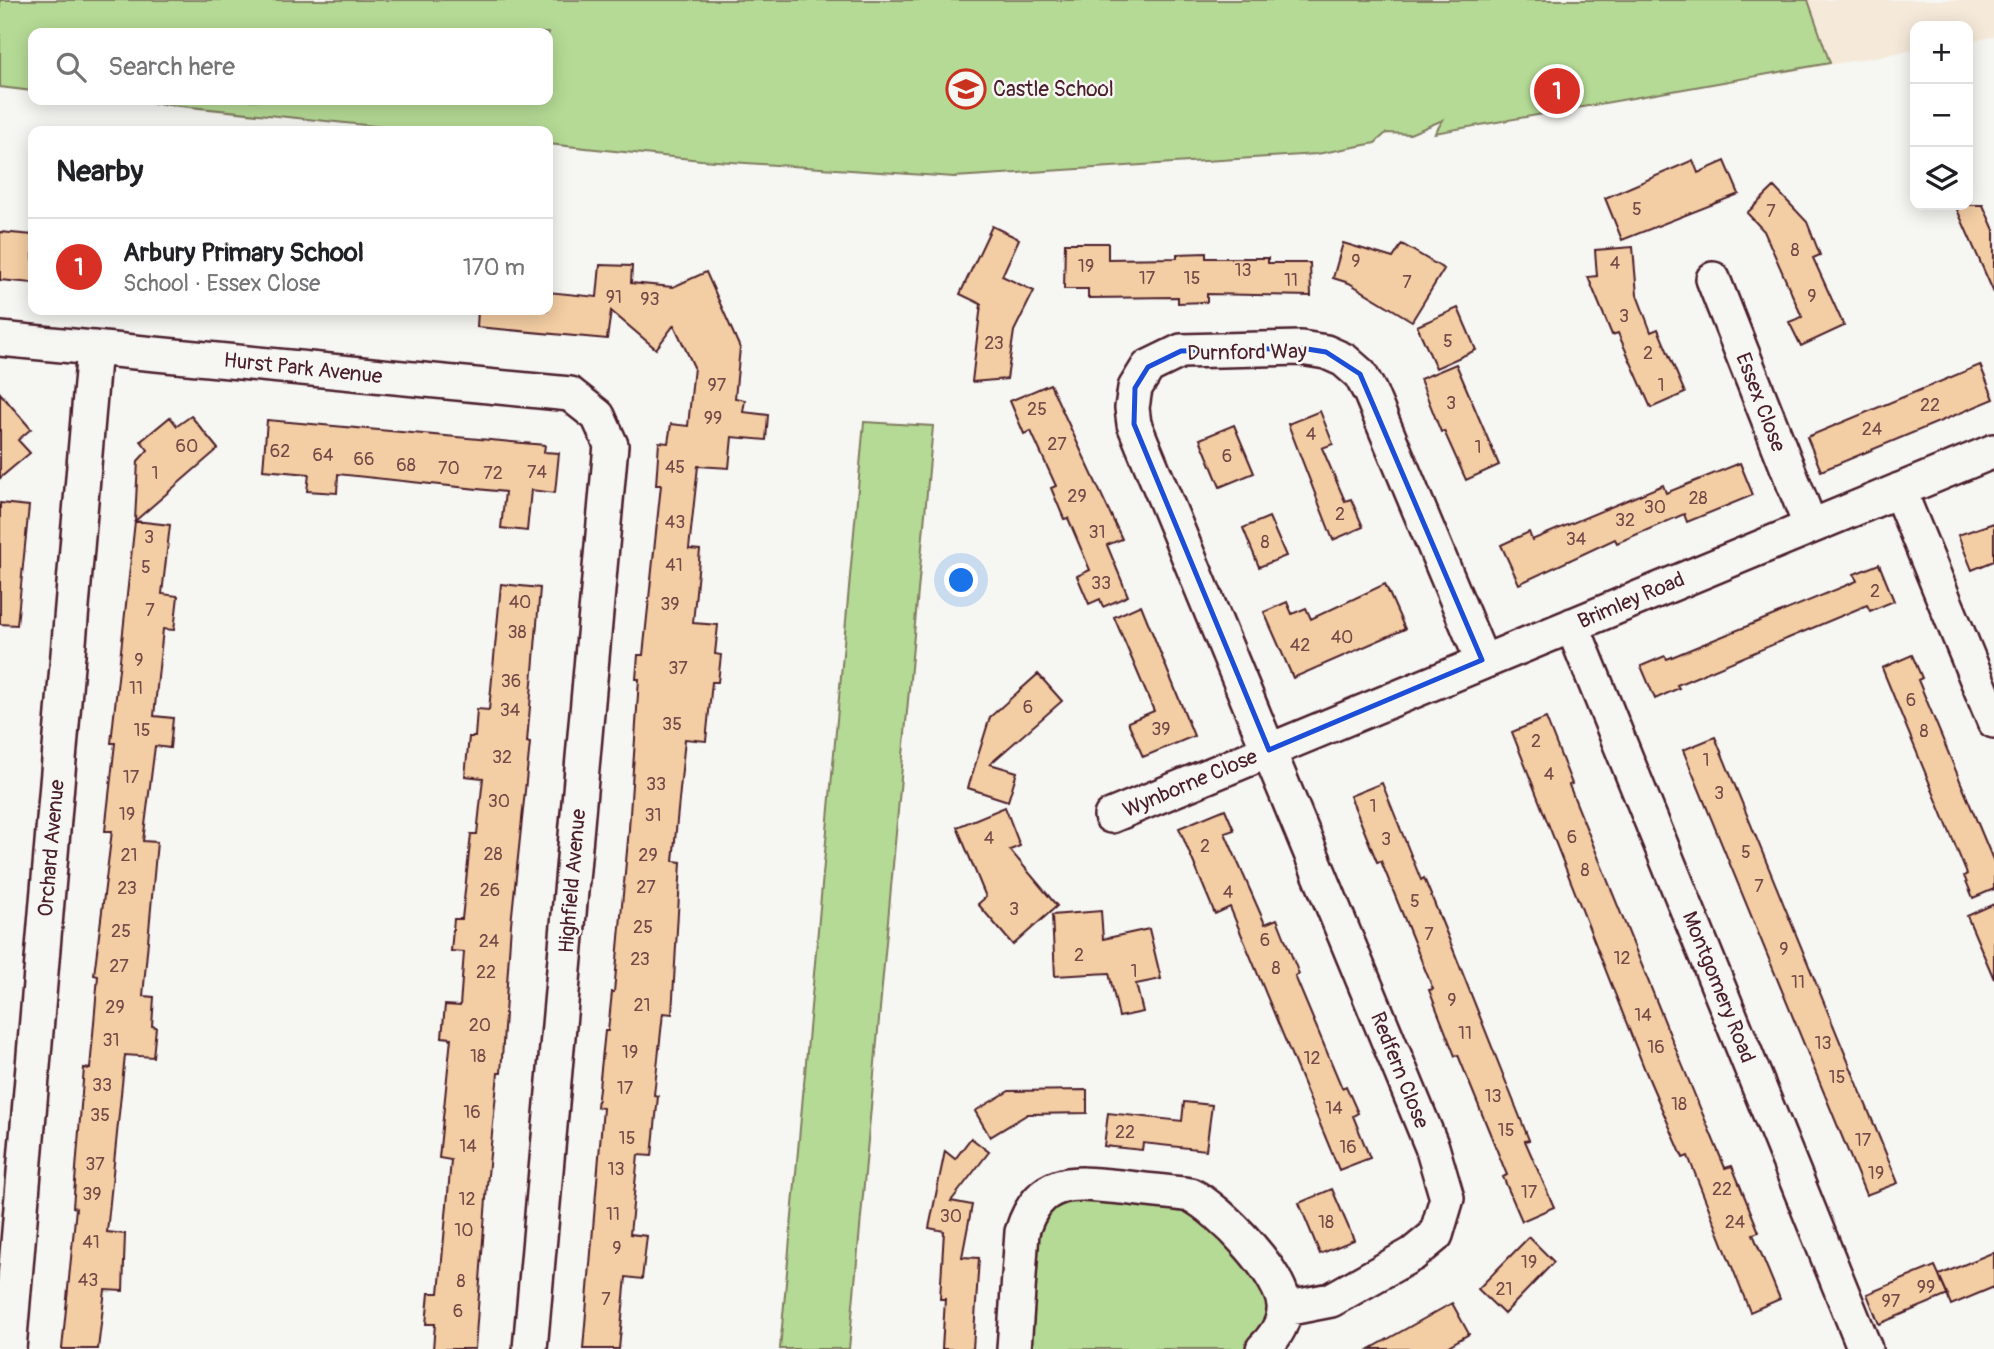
<!DOCTYPE html>
<html lang="en">
<head>
<meta charset="utf-8">
<style>
	body { margin:0; font-family:Pangolin,sans-serif; background:#f6f6f6; color:#202124 }
	.controls { position:absolute; right:21px; top:21px; display:grid; overflow:hidden; border-radius:14px; box-shadow:0 4px 18px #0003 }
	.controls button { width:63px; height:63px; display:grid; place-items:center; padding:0; border:0; border-bottom:2px solid #e0e0e0; background:#fff; color:#202124; font:35px sans-serif }
	.you { position:absolute; left:962px; top:581px; width:24px; height:24px; margin:-18px; border:5px solid #fff; border-radius:50%; background:#1a73e8; box-shadow:0 0 0 10px #1a73e833 }
	.badge { display:grid; place-items:center; width:46px; height:46px; border-radius:50%; background:#d93025; color:#fff; font-size:23px; font-weight:700 }
	.pin { position:absolute; translate:-50% -50%; border:4px solid #fff; box-shadow:0 2px 7px #0006 }
	.list { margin:0; padding:0; list-style:none }
	h2 { display:flex; justify-content:space-between; align-items:center; height:91px; margin:0; padding:0 28px; font-size:30px }
	h2 small { font-size:23px; font-weight:400; color:#757577 }
	.list li { display:grid; grid-template-columns:46px 1fr auto; gap:21px; align-items:center; box-sizing:border-box; height:98px; padding:0 28px; border-top:2px solid #e0e0e0 }
	.list b { display:block; font-size:26px; white-space:nowrap }
	.list p { margin:0; font-size:23px; white-space:nowrap; color:#757577 }
	.list em { font-size:23px; font-style:normal; color:#757577 }
	.icon { flex:none; width:38px; height:38px; fill:none; stroke:currentColor; stroke-width:2; stroke-linecap:round; stroke-linejoin:round }
	.map { position:relative; flex:none; width:1994px; height:1349px; overflow:hidden }
	.search { position:absolute; background:#fff; box-shadow:0 4px 18px #0003; left:28px; top:28px; width:525px; height:77px; display:flex; align-items:center; gap:18px; box-sizing:border-box; padding:0 24px; border-radius:14px; color:#757577; font-size:26px }
	.panel { position:absolute; background:#fff; box-shadow:0 4px 18px #0003; left:28px; top:126px; width:525px; height:189px; border-radius:14px }
	.map>svg:first-child { display:block }
	.built { fill:#f5eada }
	.green { fill:#b5da95; stroke:#807c60; stroke-width:2 }
	.building { fill:#f3cda3; stroke:#4a1f2b; stroke-width:2 }
	.lines { fill:none; stroke-linecap:round; stroke-linejoin:round }
	.minor-casing { stroke:#4a1f2b; stroke-width:38 }
	.minor { stroke:#f6f6f2; stroke-width:33 }
	.marked { fill:none; stroke:#1d4ed8; stroke-width:5; stroke-linejoin:round }
	.labels { text-anchor:middle; stroke-width:5; stroke-linejoin:round; paint-order:stroke }
	.number-label { font-size:18px; fill:#744a49 }
	.poi-label { font-size:21px; fill:#4a1f2b; stroke:#f6f6f2; text-anchor:start }
	.street-label { font-size:21px; fill:#4a1f2b; stroke:#f6f6f2 }
</style>
</head>
<body>
<div class="map">
<svg width="1994" height="1349" viewBox="0 0 1994 1349">
	<rect width="100%" height="100%" fill="#f6f6f2"/>
	<filter id="ink" filterUnits="userSpaceOnUse"><feTurbulence type="fractalNoise" baseFrequency=".0143" numOctaves="2"/><feDisplacementMap in="SourceGraphic" scale="14" xChannelSelector="R" yChannelSelector="G"/><feConvolveMatrix kernelMatrix="1 2 1 2 8 2 1 2 1" color-interpolation-filters="sRGB"/></filter>
	<g filter="url(#ink)">
		<!-- built -->
		<path class="built" d="M1431 0H1994V37L1968 41V26H1915V50L1435 133 1445 119Z"/>
		<!-- green -->
		<path class="green" d="M0 0H1808L1830 63 1435 133 1443 120 1410 134 1386 133 1375 143 1317 154 954 177 701 160 548 144V131H423L122 100H548V33H33V91L0 87Z
			M864 422 933 426 849 1349H780Z
			M1065 1199 1188 1204C1202 1219 1262 1273 1266 1288 1274 1311 1266 1337 1245 1349H1027L1033 1226Z"/>
		<!-- building -->
		<path class="building" d="M1693 160 1698 173 1725 161 1739 194 1622 240 1605 198Z
			M1774 187 1807 222 1820 255 1813 258 1844 326 1801 346 1789 322 1802 317 1764 231 1747 213Z
			M1955 205H1983L1994 230V293Z
			M992 226 1019 239 1002 276 1034 291 1014 331 1007 379 972 382 981 304 960 294Z
			M0 232 33 235V283L0 280Z
			M1065 243H1108V259L1177 258V254L1206 253V258H1268V263H1310L1311 296 1207 294V302L1178 303V297L1088 298V289H1064Z
			M1343 243 1393 258 1402 244 1444 269 1412 321 1349 283 1333 278Z
			M1633 247 1637 295 1651 332 1658 329 1685 393 1651 408 1618 333 1612 335 1588 277 1597 276 1595 250Z
			M600 265 632 266 631 283 673 287 706 272 740 348 735 398 745 400 743 412 768 415 766 440 732 437 729 468 698 466 689 549 700 550 693 623 718 625 715 654 721 655 718 682H712L706 741 685 739 673 861 681 862 672 1014 663 1013 654 1095 658 1096 652 1156 638 1155 630 1234 647 1236 642 1279 626 1277 619 1349H583L603 1108 597 1107 605 1031H608L612 992H614L629 829 639 679H636L638 655H643L661 485H656L659 442 668 443 671 424 688 426 694 367 674 325 656 349 611 311 607 339 477 327 478 310H548V292L597 297Z
			M1458 308 1476 350 1436 368 1417 326Z
			M1456 364 1499 465 1466 480 1444 431 1441 432 1420 379Z
			M1980 365 1994 399 1821 471 1807 437Z
			M1050 384 1122 539 1107 545 1128 596 1103 607 1100 599 1089 604 1077 576 1090 570 1068 518 1064 519 1051 488 1056 486 1031 431 1024 434 1010 401Z
			M0 393 31 429 18 440 30 453 0 478Z
			M1320 411 1333 444 1322 448 1345 501 1351 499 1363 527 1333 540 1288 424Z
			M191 416 218 449 135 521 170 525 162 594 178 596 174 630 163 629 154 716 173 718 170 748 155 746 143 841 157 842 143 996 154 997 152 1026 156 1027 153 1057 125 1055 107 1232 125 1234 123 1291 105 1290 98 1349H62L76 1208 73 1207 84 1068 90 1069 98 976 94 975 112 831H105L115 743H111L135 521 138 461 148 450 141 441 170 417 177 426Z
			M267 420 545 445 544 452 559 453 555 493 531 490 527 531 501 528 505 492 338 474 337 493 307 491 309 474 263 470Z
			M1234 425 1254 473 1220 487 1200 439Z
			M1740 463 1753 495 1687 522 1684 514 1617 543 1615 539 1519 584 1501 545 1529 532 1532 540 1663 485 1666 493Z
			M0 503 29 506 17 625 0 624Z
			M1269 517 1286 556 1259 567 1243 528Z
			M1994 523V561L1972 570 1958 535Z
			M1879 564 1894 601 1870 611 1867 605 1677 685 1679 688 1655 699 1641 666 1665 656 1667 659 1857 581 1854 574Z
			M501 584 540 588 527 742 530 743 511 924 501 1073H498L487 1185 475 1349H433L435 1324H426L429 1293H439L451 1160 439 1158 451 1038 442 1037 445 1005 460 1006 464 952 451 951 454 919H462L471 834H477L483 778 465 776 469 737H475L477 709 489 710Z
			M1385 584 1405 629 1293 678 1264 612 1287 602 1292 614 1306 608 1311 619Z
			M1141 605 1194 736 1143 757 1128 722 1154 711 1114 617Z
			M1912 655 1922 678 1918 680 1994 862V889L1973 898 1964 876 1967 874 1882 668Z
			M1038 674 1062 701 990 764 1017 772 1008 801 968 788 990 717Z
			M1546 718 1572 784 1569 785 1679 1057 1725 1168 1732 1166 1759 1232 1753 1234 1780 1299 1750 1312 1688 1156 1683 1158 1645 1070 1512 732Z
			M1715 737 1898 1183 1866 1195 1683 750Z
			M1382 783 1421 880 1424 878 1451 944 1529 1140 1525 1141 1554 1207 1522 1221 1503 1177 1507 1175 1458 1055 1455 1056 1429 990 1433 989 1381 861 1377 862 1350 796Z
			M1005 807 1020 846 1010 850 1057 906 1013 945 978 904 986 897 957 827Z
			M1225 809 1234 830 1225 833 1265 924 1277 919 1299 974 1295 976 1342 1088 1346 1086 1358 1113 1353 1116 1370 1158 1339 1170 1230 907 1215 914 1179 828Z
			M1994 904V979L1967 916Z
			M1101 911 1103 939 1149 929 1161 979 1136 984 1143 1012 1119 1017 1109 973 1055 976 1052 915Z
			M1087 1090V1113L1028 1114 990 1137 975 1111 1009 1091Z
			M1184 1102 1212 1105 1206 1150 1143 1143 1142 1150 1104 1146 1108 1113 1182 1121Z
			M971 1138 989 1152 951 1201 972 1205 962 1257 979 1258 973 1349H942L945 1299H940L944 1231 929 1228 945 1151 955 1159Z
			M1332 1189 1354 1240 1320 1254 1299 1203Z
			M1529 1237 1554 1262 1504 1314 1478 1289Z
			M1994 1252V1287L1951 1305 1939 1275Z
			M1935 1266 1948 1295 1879 1324 1867 1294Z
			M1452 1303 1469 1334 1443 1349H1370Z"/>
		<g class="lines">
			<!-- minor casing -->
			<g class="minor-casing">
				<path id="minor" d="M1713 279 1810 525
					M0 339 570 394 598 416 611 445 530 1349
					M1899 490 1994 721
					M1572 625 1865 1349
					M1111 816 1994 451
					M1285 1309 1331 1300 1413 1254 1436 1235 1447 1198 1432 1147 1134 424 1132 408 1135 388 1148 367 1181 351 1301 348 1326 352 1344 360 1360 374 1370 392 1482 660
					M9 1349 94 348
					M1014 1349 1022 1232C1039 1177 1072 1182 1121 1187 1144 1190 1167 1192 1191 1195 1218 1208 1288 1278 1284 1311 1283 1325 1273 1339 1263 1349"/>
			</g>
			<!-- minor -->
			<use href="#minor" class="minor"/>
		</g>
	</g>
	<!-- marked area -->
	<path class="marked" d="M1301 348 1326 352 1360 374 1482 660 1269 750 1134 424 1135 388 1148 367 1181 351Z"/>
	<!-- icons -->
	<defs>
		<g id="school-ring" transform="scale(2.0125)"><circle r="9.5" fill="#f6f6f2" stroke="#c8321e" stroke-width="1.5"/><path d="M0-5L7-2L0 1L-7-2ZM-4 1L0 2.5L4 1V4Q0 6-4 4Z" fill="#c8321e"/></g>
	</defs>
	<g fill-rule="evenodd">
		<use href="#school-ring" x="966" y="89"/>
	</g>
	<g class="labels">
		<!-- number labels -->
		<g class="number-label">
			<text x="1637" y="215">5</text>
			<text x="1771" y="217">7</text>
			<text x="1795" y="256">8</text>
			<text x="1356" y="267">9</text>
			<text x="1615" y="269">4</text>
			<text x="1086" y="272">19</text>
			<text x="1243" y="276">13</text>
			<text x="1147" y="284">17</text>
			<text x="1192" y="284">15</text>
			<text x="1291" y="286">11</text>
			<text x="1407" y="288">7</text>
			<text x="1812" y="302">9</text>
			<text x="614" y="303">91</text>
			<text x="650" y="305">93</text>
			<text x="1624" y="322">3</text>
			<text x="1448" y="347">5</text>
			<text x="994" y="349">23</text>
			<text x="1648" y="359">2</text>
			<text x="717" y="391">97</text>
			<text x="1661" y="391">1</text>
			<text x="1451" y="409">3</text>
			<text x="1930" y="411">22</text>
			<text x="1037" y="415">25</text>
			<text x="713" y="424">99</text>
			<text x="1872" y="435">24</text>
			<text x="1311" y="440">4</text>
			<text x="1057" y="450">27</text>
			<text x="187" y="452">60</text>
			<text x="1478" y="453">1</text>
			<text x="280" y="457">62</text>
			<text x="323" y="461">64</text>
			<text x="1227" y="462">6</text>
			<text x="364" y="465">66</text>
			<text x="406" y="471">68</text>
			<text x="675" y="473">45</text>
			<text x="449" y="474">70</text>
			<text x="537" y="478">74</text>
			<text x="155" y="479">1</text>
			<text x="493" y="479">72</text>
			<text x="1077" y="502">29</text>
			<text x="1698" y="504">28</text>
			<text x="1655" y="513">30</text>
			<text x="1340" y="520">2</text>
			<text x="1625" y="526">32</text>
			<text x="675" y="528">43</text>
			<text x="1097" y="538">31</text>
			<text x="149" y="543">3</text>
			<text x="1576" y="545">34</text>
			<text x="1265" y="548">8</text>
			<text x="674" y="571">41</text>
			<text x="146" y="573">5</text>
			<text x="1101" y="589">33</text>
			<text x="1875" y="597">2</text>
			<text x="520" y="608">40</text>
			<text x="670" y="610">39</text>
			<text x="150" y="616">7</text>
			<text x="517" y="638">38</text>
			<text x="1342" y="643">40</text>
			<text x="1300" y="651">42</text>
			<text x="139" y="666">9</text>
			<text x="678" y="674">37</text>
			<text x="511" y="687">36</text>
			<text x="136" y="694">11</text>
			<text x="1911" y="706">6</text>
			<text x="1028" y="713">6</text>
			<text x="510" y="716">34</text>
			<text x="672" y="730">35</text>
			<text x="1161" y="735">39</text>
			<text x="142" y="736">15</text>
			<text x="1924" y="737">8</text>
			<text x="1536" y="747">2</text>
			<text x="502" y="763">32</text>
			<text x="1706" y="766">1</text>
			<text x="1549" y="780">4</text>
			<text x="131" y="783">17</text>
			<text x="656" y="790">33</text>
			<text x="1719" y="799">3</text>
			<text x="499" y="807">30</text>
			<text x="1373" y="812">1</text>
			<text x="127" y="820">19</text>
			<text x="653" y="821">31</text>
			<text x="1572" y="843">6</text>
			<text x="989" y="844">4</text>
			<text x="1386" y="845">3</text>
			<text x="1205" y="852">2</text>
			<text x="1746" y="858">5</text>
			<text x="493" y="860">28</text>
			<text x="129" y="861">21</text>
			<text x="648" y="861">29</text>
			<text x="1585" y="876">8</text>
			<text x="1759" y="892">7</text>
			<text x="646" y="893">27</text>
			<text x="127" y="894">23</text>
			<text x="490" y="896">26</text>
			<text x="1228" y="898">4</text>
			<text x="1415" y="907">5</text>
			<text x="1014" y="915">3</text>
			<text x="643" y="933">25</text>
			<text x="121" y="937">25</text>
			<text x="1429" y="940">7</text>
			<text x="1265" y="946">6</text>
			<text x="489" y="947">24</text>
			<text x="1784" y="955">9</text>
			<text x="1079" y="961">2</text>
			<text x="1622" y="964">12</text>
			<text x="640" y="965">23</text>
			<text x="119" y="972">27</text>
			<text x="1276" y="974">8</text>
			<text x="1134" y="977">1</text>
			<text x="486" y="978">22</text>
			<text x="1798" y="988">11</text>
			<text x="1452" y="1006">9</text>
			<text x="642" y="1011">21</text>
			<text x="115" y="1013">29</text>
			<text x="1643" y="1021">14</text>
			<text x="480" y="1031">20</text>
			<text x="1465" y="1039">11</text>
			<text x="111" y="1046">31</text>
			<text x="1823" y="1049">13</text>
			<text x="1656" y="1053">16</text>
			<text x="630" y="1058">19</text>
			<text x="478" y="1062">18</text>
			<text x="1312" y="1064">12</text>
			<text x="1837" y="1083">15</text>
			<text x="102" y="1091">33</text>
			<text x="625" y="1094">17</text>
			<text x="1493" y="1102">13</text>
			<text x="1679" y="1110">18</text>
			<text x="1334" y="1114">14</text>
			<text x="472" y="1118">16</text>
			<text x="100" y="1121">35</text>
			<text x="1506" y="1136">15</text>
			<text x="1125" y="1138">22</text>
			<text x="627" y="1144">15</text>
			<text x="1863" y="1146">17</text>
			<text x="468" y="1152">14</text>
			<text x="1348" y="1153">16</text>
			<text x="95" y="1170">37</text>
			<text x="616" y="1175">13</text>
			<text x="1876" y="1179">19</text>
			<text x="1722" y="1195">22</text>
			<text x="1529" y="1198">17</text>
			<text x="92" y="1200">39</text>
			<text x="467" y="1205">12</text>
			<text x="613" y="1220">11</text>
			<text x="951" y="1222">30</text>
			<text x="1326" y="1228">18</text>
			<text x="1735" y="1228">24</text>
			<text x="464" y="1236">10</text>
			<text x="91" y="1248">41</text>
			<text x="617" y="1254">9</text>
			<text x="1529" y="1268">19</text>
			<text x="88" y="1286">43</text>
			<text x="461" y="1287">8</text>
			<text x="1926" y="1293">99</text>
			<text x="1504" y="1295">21</text>
			<text x="606" y="1305">7</text>
			<text x="1891" y="1307">97</text>
			<text x="458" y="1317">6</text>
		</g>
		<!-- poi labels -->
		<g class="poi-label">
			<text x="993" y="96">Castle School</text>
		</g>
		<!-- street labels -->
		<g class="street-label">
			<text transform="translate(1247 352) rotate(-1)" y="7">Durnford Way</text>
			<text transform="translate(303 368) rotate(6)" y="7">Hurst Park Avenue</text>
			<text transform="translate(1761 402) rotate(69)" y="7">Essex Close</text>
			<text transform="translate(1631 600) rotate(-23)" y="7">Brimley Road</text>
			<text transform="translate(1190 783) rotate(-23)" y="7">Wynborne Close</text>
			<text transform="translate(51 848) rotate(-85)" y="7">Orchard Avenue</text>
			<text transform="translate(572 881) rotate(-85)" y="7">Highfield Avenue</text>
			<text transform="translate(1719 987) rotate(68)" y="7">Montgomery Road</text>
			<text transform="translate(1400 1070) rotate(68)" y="7">Redfern Close</text>
		</g>
	</g>
</svg>
<div class="controls">
<button>+</button>
<button>−</button>
<button><svg class="icon" aria-label="layers" viewBox="0 0 24 24"><path d="M12 4l9 5-9 5-9-5zM3 14l9 5 9-5"/></svg></button>
</div>
<div class="you"></div>
<div class="pin badge" style="left:1557px;top:91px">1</div>
<div class="search"><svg class="icon" aria-label="search" viewBox="0 0 24 24"><circle cx="10" cy="10" r="6"/><path d="M15 15l6 6"/></svg>Search here</div>
<section class="panel">
<h2>Nearby<small></small></h2>
<ul class="list">
<li><span class="badge">1</span><div><b>Arbury Primary School</b><p>School · Essex Close</p></div><em>170 m</em></li>
</ul>
</section>
</div>
</body>
</html>
